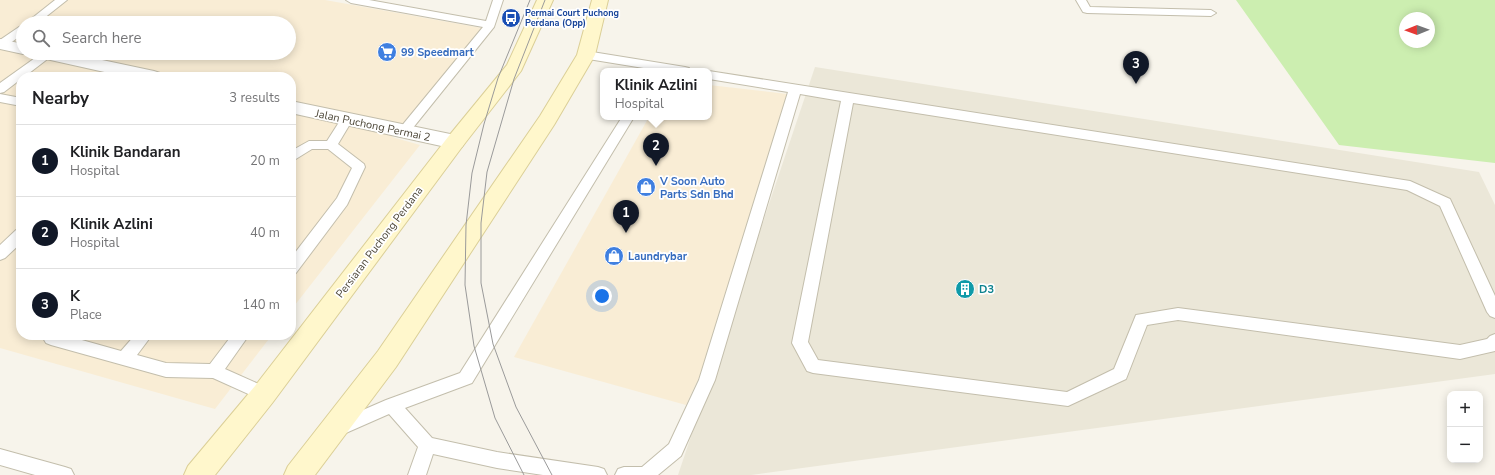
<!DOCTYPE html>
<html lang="en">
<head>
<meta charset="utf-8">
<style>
	body { margin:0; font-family:"Nunito Sans",sans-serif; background:#f2f2f2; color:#202124 }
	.controls { position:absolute; right:12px; bottom:12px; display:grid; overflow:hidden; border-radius:8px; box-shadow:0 2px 10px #0003 }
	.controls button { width:36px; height:36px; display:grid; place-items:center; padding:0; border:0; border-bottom:1px solid #e0e0e0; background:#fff; color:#202124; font:20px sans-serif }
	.compass { position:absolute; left:1399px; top:12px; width:36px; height:36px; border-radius:50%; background:#fff; box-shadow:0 2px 10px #0003; rotate:269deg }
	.you { position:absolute; left:602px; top:296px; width:14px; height:14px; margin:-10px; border:3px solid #fff; border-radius:50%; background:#1a73e8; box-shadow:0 0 0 6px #1a73e833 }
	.badge { display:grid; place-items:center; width:26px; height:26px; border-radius:50%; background:#111827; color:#fff; font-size:13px; font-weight:700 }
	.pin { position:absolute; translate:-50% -33px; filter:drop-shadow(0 1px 2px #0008) }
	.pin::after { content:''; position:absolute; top:21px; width:14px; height:12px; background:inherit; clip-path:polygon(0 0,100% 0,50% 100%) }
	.popup { position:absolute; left:600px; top:68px; width:112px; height:52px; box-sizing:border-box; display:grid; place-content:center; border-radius:8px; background:#fff; filter:drop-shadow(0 1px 3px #0005); font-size:13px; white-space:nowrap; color:#757577 }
	.popup b { font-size:15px; color:#202124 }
	.popup::after { content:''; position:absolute; left:50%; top:100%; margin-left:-8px; border:8px solid transparent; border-top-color:#fff }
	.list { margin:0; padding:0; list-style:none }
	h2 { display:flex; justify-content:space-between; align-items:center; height:52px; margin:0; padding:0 16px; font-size:17px }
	h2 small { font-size:13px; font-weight:400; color:#757577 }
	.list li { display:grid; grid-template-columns:26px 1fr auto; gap:12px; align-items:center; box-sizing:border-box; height:72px; padding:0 16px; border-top:1px solid #e0e0e0 }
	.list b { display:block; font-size:15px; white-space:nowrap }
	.list p { margin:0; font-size:13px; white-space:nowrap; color:#757577 }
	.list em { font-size:13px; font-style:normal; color:#757577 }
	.icon { flex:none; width:22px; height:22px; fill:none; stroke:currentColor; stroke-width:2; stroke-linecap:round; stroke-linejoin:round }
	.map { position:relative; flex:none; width:1495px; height:475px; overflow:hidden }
	.search { position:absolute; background:#fff; box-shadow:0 2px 10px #0003; left:16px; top:16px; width:280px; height:44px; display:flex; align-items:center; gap:10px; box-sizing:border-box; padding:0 14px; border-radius:22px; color:#757577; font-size:15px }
	.panel { position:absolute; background:#fff; box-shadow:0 2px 10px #0003; left:16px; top:72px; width:280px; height:268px; border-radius:16px }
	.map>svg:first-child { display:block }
	.residential { fill:#ebe7d8 }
	.commercial { fill:#f9edd5; fill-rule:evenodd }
	.green { fill:#cceeb0; fill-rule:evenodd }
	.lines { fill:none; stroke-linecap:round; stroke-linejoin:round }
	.lane-casing { stroke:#c3beac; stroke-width:2 }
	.street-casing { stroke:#c3beac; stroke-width:2 }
	.secondary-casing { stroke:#dbcf97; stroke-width:2 }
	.lane { fill:#fff; fill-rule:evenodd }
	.street { fill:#fff; fill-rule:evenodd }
	.secondary { fill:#fff7cc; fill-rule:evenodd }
	.tram { stroke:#9a9a9a; stroke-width:1 }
	.labels { text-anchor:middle; stroke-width:3.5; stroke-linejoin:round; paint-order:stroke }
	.far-transit-label { font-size:9px; font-weight:bold; fill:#164399; stroke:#fff; text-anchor:start }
	.shop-label { font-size:11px; font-weight:bold; fill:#366cbe; stroke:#fff; text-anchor:start }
	.street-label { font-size:11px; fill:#4c4637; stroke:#fff }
	.culture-label { font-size:11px; font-weight:bold; fill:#0d838f; stroke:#fff; text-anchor:start }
</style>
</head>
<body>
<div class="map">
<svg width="1495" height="475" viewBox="0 0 1495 475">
	<rect width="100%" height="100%" fill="#f7f4eb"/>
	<!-- residential -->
	<path class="residential" d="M815 67 1479 172 1495 205V374L751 475H678Z"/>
	<!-- commercial -->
	<path class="commercial" d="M0 0H325L482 28 392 137 420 145 291 310V77H21V335H272L215 409 0 348ZM23 23H289V53H23Z
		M709 85 787 94 700 375 686 405 514 357 649 117H709Z"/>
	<!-- green -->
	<path class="green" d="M1236 0H1495V163L1339 145ZM1405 18H1429V42H1405Z"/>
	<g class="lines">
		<!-- lane casing -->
		<g class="lane-casing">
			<path id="lane" d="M55 0H67L38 23H26Z
				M346 0H369L486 21 493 0H503L494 27 408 134 404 135 400 134 398 131 400 128 483 27 351 3Z
				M1076 0H1086L1090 7 1211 10 1216 13 1211 16 1087 13 1083 12Z
				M23 26V34L6 46 0 47V40L19 27Z
				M586 51 685 67 689 68 691 71H662L582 58 580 55 582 52Z
				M42 53 54 54 24 77H21V79L4 92 0 93V83Z
				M709 71 1410 181 1450 199 1495 296V318L1490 316 1487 312 1440 206 1407 190 853 103 808 342 818 360 1067 392 1114 369 1136 315 1178 308 1460 345 1487 339 1490 336 1495 334V351L1460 359 1178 320 1147 325 1126 379 1068 406 813 373 807 371 792 343 841 101 800 94 715 380 681 456 658 475H615L618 469 624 467H642L669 444 699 380 788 92 709 79Z
				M0 94 21 98V106L0 102Z
				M347 115 351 116 353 119 338 144 364 164 365 167 347 205 296 273 291 275V258L337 198 352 168 328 149H312L291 162V151L309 141H327L343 116Z
				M622 117H634L472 383 405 408 432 438 497 452 598 467 604 469 607 475H543L497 468 433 454 426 475H408L418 447 389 414 339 436 333 433 331 428 333 423 386 400 460 373Z
				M21 229V243L5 258 0 260V245L16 230Z
				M45 335H64L121 351 135 335H152L137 355 166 363 210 364 232 335H249L225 369 270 389 272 394 270 399 264 401 213 378 166 377 51 345 46 343 43 338Z
				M0 449 65 467 71 469 74 475H35L0 465Z"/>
		</g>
		<!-- street casing -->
		<g class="street-casing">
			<path id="street" d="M0 39 23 44V53H29L23 54 0 49Z
				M34 53H69L154 71 160 73 163 77H127L37 57Z
				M291 101 455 135 462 137 465 142 462 147 455 149 291 113Z"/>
		</g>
		<!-- secondary casing -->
		<g class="secondary-casing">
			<path id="secondary" d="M537 0H553L521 71 462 147 273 402 215 475H184L188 466 255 386 448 137 507 65Z
				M592 0H608L595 55 554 125 396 367 315 475H284L288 466 378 351 540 116 577 55Z"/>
		</g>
		<!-- lane -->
		<use href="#lane" class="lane"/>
		<!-- street -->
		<use href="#street" class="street"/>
		<!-- secondary -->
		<use href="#secondary" class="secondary"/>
		<!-- tram -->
		<path class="tram" d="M545 0 514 79 487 172 481 223V283L493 344 516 407 552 475
			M524 475 495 418 474 346 465 285 466 225 472 173 484 124 498 78 530 0"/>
	</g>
	<!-- icons -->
	<defs>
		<g id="bus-disc" transform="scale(1)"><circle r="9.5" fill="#1a4fb4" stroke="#fff"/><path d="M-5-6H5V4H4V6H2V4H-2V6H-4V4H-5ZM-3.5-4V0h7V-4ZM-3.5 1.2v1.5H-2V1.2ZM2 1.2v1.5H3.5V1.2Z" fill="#fff"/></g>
		<g id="supermarket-disc" transform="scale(1)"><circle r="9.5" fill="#3f7fe0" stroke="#fff"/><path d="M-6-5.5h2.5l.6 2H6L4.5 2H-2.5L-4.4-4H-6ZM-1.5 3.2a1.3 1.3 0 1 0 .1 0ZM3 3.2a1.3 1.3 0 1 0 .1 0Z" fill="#fff"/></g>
		<g id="shop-disc" transform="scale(1)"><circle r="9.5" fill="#3f7fe0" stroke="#fff"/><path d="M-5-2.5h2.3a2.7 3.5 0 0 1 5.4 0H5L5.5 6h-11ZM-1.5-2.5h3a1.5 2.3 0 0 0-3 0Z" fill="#fff"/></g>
		<g id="building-disc" transform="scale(1)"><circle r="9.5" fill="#0f9aa8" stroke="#fff"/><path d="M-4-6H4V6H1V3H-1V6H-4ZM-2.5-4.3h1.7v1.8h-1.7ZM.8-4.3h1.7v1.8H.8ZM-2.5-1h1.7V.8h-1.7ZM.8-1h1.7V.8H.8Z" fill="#fff"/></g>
	</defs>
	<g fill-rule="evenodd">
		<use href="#bus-disc" x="511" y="18"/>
		<use href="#supermarket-disc" x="387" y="52"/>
		<use href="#shop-disc" x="646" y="187"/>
		<use href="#shop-disc" x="614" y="256"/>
		<use href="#building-disc" x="965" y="289"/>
	</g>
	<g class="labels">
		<!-- far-transit labels -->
		<g class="far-transit-label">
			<text x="525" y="16">Permai Court Puchong<tspan x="525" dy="10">Perdana (Opp)</tspan></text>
		</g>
		<!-- shop labels -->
		<g class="shop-label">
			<text x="401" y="56">99 Speedmart</text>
			<text x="660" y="185">V Soon Auto<tspan x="660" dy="13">Parts Sdn Bhd</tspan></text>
			<text x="628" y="260">Laundrybar</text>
		</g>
		<!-- street labels -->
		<g class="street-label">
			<text transform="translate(373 125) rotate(12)" y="4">Jalan Puchong Permai 2</text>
			<text transform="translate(379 242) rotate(-53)" y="4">Persiaran Puchong Perdana</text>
		</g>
		<!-- culture labels -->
		<g class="culture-label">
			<text x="979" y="293">D3</text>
		</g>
	</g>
</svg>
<div class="controls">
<button>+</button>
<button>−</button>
</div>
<svg class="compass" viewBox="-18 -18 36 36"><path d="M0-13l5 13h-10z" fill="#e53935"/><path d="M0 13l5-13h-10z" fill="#757577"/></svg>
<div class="you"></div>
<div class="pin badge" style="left:626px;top:233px">1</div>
<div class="pin badge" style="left:656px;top:166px">2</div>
<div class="popup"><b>Klinik Azlini</b>Hospital</div>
<div class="pin badge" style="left:1136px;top:84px">3</div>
<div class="search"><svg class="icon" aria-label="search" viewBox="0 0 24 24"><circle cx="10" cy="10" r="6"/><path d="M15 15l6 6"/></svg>Search here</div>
<section class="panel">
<h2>Nearby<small>3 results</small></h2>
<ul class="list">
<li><span class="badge">1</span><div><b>Klinik Bandaran</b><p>Hospital</p></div><em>20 m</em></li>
<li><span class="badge">2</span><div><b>Klinik Azlini</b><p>Hospital</p></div><em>40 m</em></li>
<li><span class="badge">3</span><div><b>K</b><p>Place</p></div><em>140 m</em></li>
</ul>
</section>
</div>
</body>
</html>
